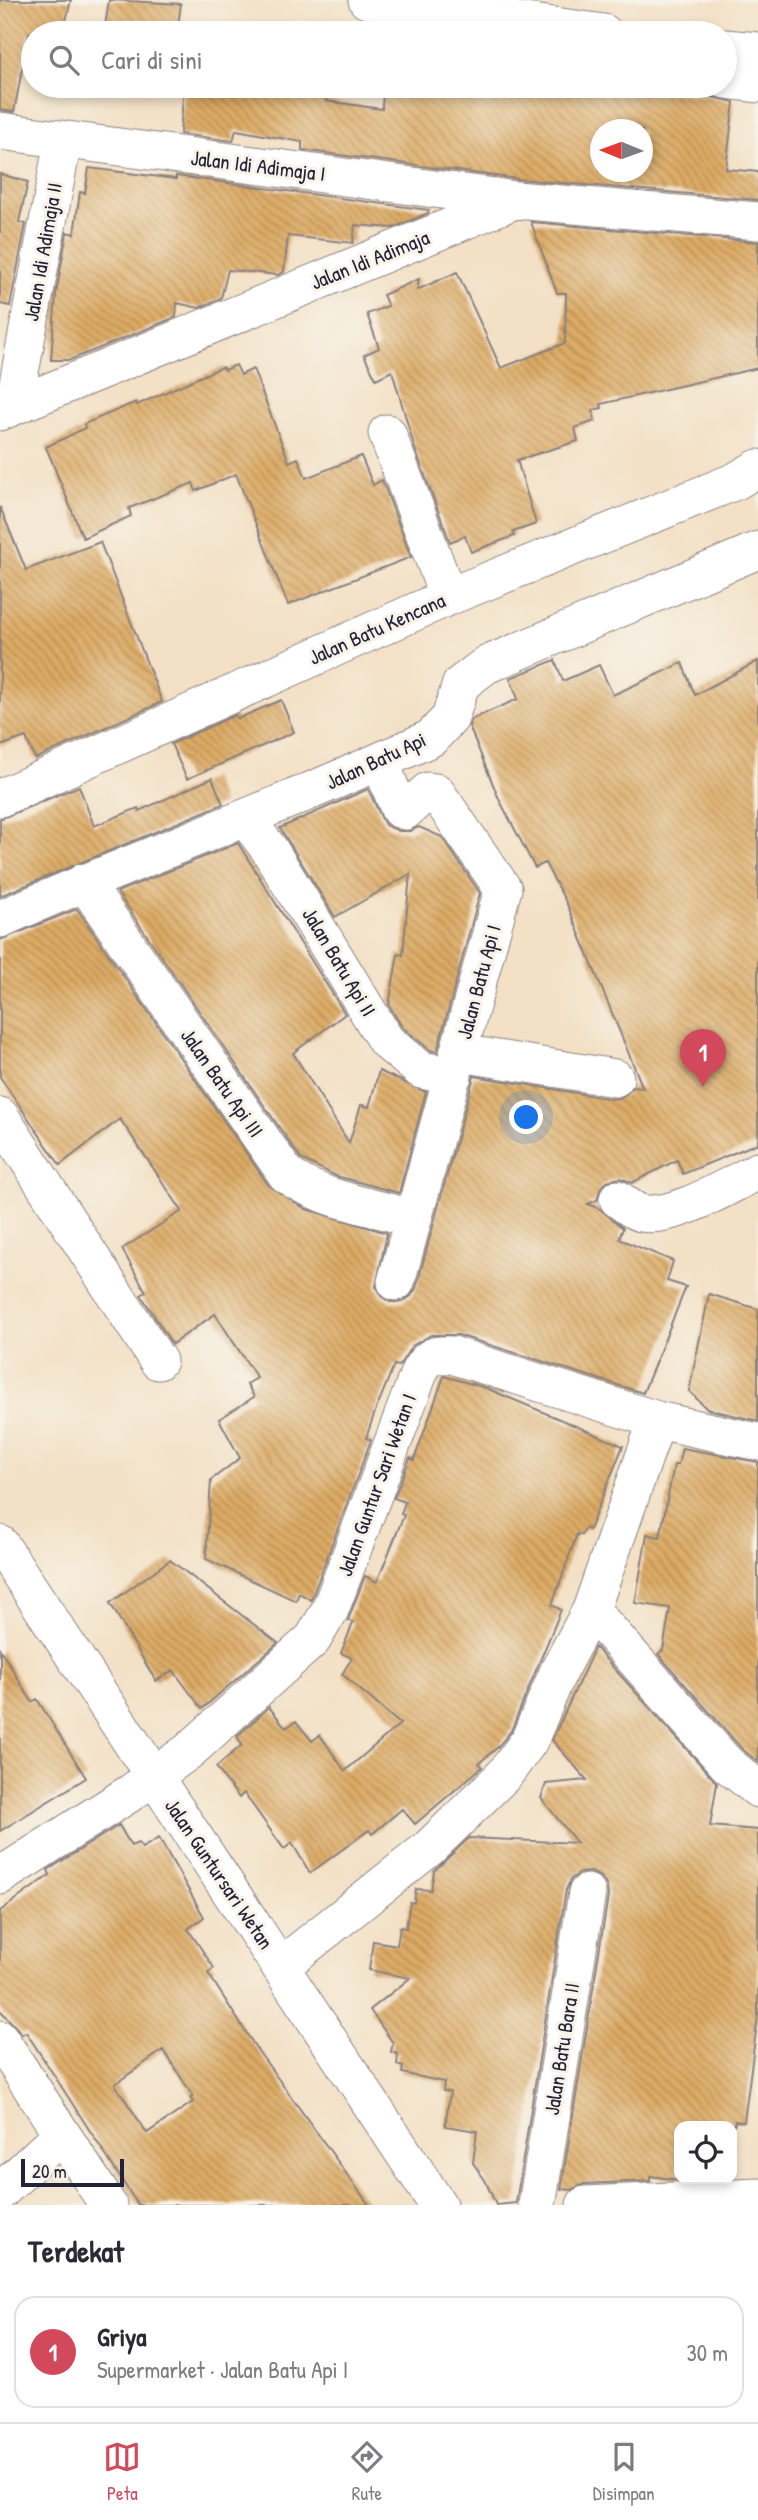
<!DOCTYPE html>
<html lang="id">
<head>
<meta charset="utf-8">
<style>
	body { margin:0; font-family:"Patrick Hand",sans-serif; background:#f2f2f3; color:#2b2b33 }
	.controls { position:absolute; right:21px; bottom:21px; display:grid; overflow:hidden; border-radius:14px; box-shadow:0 4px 10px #0003 }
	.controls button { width:63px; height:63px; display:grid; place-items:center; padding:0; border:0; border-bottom:2px solid #e1e1e2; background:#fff; color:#2b2b33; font:35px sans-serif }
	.compass { position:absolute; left:590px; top:119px; width:63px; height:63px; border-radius:50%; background:#fff; box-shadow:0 4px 10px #0003; rotate:271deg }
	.scale { position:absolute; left:21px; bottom:18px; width:103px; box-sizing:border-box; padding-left:7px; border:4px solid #22223b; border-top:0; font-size:19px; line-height:24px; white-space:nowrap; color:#22223b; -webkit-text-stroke:5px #f7f3e8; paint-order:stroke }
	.you { position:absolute; left:527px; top:1118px; width:24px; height:24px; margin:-18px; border:5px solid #fff; border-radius:50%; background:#1a73e8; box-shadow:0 0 0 10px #1a73e833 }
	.badge { display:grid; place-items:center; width:46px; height:46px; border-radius:50%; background:#d1495b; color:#fff; font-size:23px; font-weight:700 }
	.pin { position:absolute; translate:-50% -58px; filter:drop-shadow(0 2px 4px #0008) }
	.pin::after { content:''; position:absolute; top:37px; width:24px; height:21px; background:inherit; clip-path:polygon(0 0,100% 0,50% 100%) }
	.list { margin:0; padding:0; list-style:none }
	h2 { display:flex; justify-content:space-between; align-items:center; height:91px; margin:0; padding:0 28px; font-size:30px }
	h2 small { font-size:23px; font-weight:400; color:#7c7c81 }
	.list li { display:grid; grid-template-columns:46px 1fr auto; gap:21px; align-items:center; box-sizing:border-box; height:112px; margin:0 14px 14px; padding:0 14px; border:2px solid #e1e1e2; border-radius:21px }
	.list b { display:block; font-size:26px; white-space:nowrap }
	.list p { margin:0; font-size:23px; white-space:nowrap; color:#7c7c81 }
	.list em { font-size:23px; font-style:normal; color:#7c7c81 }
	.icon { flex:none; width:38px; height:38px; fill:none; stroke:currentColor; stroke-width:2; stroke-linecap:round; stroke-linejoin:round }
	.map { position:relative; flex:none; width:758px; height:2205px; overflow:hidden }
	.search { position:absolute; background:#fff; box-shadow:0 4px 10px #0003; left:21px; right:21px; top:21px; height:77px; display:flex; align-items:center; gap:18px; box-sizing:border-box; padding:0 24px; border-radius:38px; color:#7c7c81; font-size:26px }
	.sheet { height:217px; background:#fff }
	nav { display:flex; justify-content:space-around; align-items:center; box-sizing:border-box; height:98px; border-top:2px solid #e1e1e2; background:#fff; font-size:19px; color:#7c7c81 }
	nav a { display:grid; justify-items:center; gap:4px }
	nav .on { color:#d1495b }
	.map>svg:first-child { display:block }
	.building { fill:url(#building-back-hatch); fill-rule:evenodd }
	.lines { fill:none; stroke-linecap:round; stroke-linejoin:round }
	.minor-casing { stroke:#8a8180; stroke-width:39 }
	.minor { stroke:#fff; stroke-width:37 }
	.labels { text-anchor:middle; stroke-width:6; stroke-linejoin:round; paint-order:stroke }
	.street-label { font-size:21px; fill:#22223b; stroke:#f7f3e8 }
</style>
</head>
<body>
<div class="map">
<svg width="758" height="2205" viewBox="0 0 758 2205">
	<defs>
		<pattern id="building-back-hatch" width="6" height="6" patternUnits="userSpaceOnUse" patternTransform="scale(1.75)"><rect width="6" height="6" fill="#ddab65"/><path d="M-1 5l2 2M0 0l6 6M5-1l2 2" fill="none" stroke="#b38b54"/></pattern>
	</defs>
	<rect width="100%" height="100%" fill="#f7f3e8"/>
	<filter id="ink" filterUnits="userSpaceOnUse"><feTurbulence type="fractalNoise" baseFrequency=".0143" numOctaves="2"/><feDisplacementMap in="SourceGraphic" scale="14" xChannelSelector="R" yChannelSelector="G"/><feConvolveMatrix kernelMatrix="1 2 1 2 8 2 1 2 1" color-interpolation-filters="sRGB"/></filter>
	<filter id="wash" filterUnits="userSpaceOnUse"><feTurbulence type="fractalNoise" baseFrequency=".00686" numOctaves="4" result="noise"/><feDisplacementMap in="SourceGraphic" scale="28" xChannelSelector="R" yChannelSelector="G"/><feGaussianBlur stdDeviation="1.57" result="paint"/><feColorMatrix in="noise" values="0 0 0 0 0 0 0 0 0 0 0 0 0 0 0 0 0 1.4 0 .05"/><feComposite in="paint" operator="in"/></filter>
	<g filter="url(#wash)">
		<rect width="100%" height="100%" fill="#f3e0c5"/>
		<g id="blocks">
			<!-- building -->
			<path class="building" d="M0 0H71L63 33H29L14 112 0 110Z
				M109 0 181 4 177 33H104Z
				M184 86H329L326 101 382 109 383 91 401 92 402 86H545L609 92 610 87 713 97 734 102 726 169 758 172V200L518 179 302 150V142L236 130 233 141 180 134ZM600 130H642V172H600Z
				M89 168 176 179V176L429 210 428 213 393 228 355 225 353 243 288 236 284 272 278 275 228 270 221 298 199 308 177 303 176 317 70 360H51L56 294 67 232 74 234 80 192 85 193Z
				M0 174 28 182 19 222 26 224 10 306 0 304Z
				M531 222 758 242V368L601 404 602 408 593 410 595 421 575 428 578 441 517 460 536 524 513 532 514 536 471 552 465 536 450 542 415 449 392 371 376 379 364 355 379 348 367 314 388 306 383 295 419 279 417 290 457 272 501 368 565 343 566 293H557Z
				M236 365 241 375 253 369 289 462 298 458 306 478 361 456 373 485 382 480 411 557 288 605 236 474 196 491 193 483 129 508 131 516 83 538 46 447 85 428 84 424 136 402 137 405 222 367 225 370Z
				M0 507 26 570 100 542 162 702 35 759 26 737 0 746Z
				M555 660 563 681 599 665 613 695 682 663 695 695 758 661V1143L683 1174 677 1160 632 1183 621 1178 610 1180 601 1187 597 1200 588 1204 600 1209 623 1228 619 1239 673 1261 667 1281 686 1287 643 1393 458 1335H431L412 1346 399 1366 394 1365 375 1412 366 1438 371 1440 311 1600 299 1593 296 1601 206 1559 211 1480 240 1458 219 1419 254 1397 247 1384 257 1378 215 1314 172 1344 141 1295 146 1292 122 1249 182 1211 120 1119 60 1165 0 1077V940L77 909 269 1186 306 1209 387 1233 376 1287 381 1296 390 1302H402L411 1296 416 1288 474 1076 612 1099 623 1097 633 1087 643 1088 567 904 545 863 535 868 499 799 469 726 472 719 518 699 510 678Z
				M281 700 294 732 187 779 171 744 235 715 237 719Z
				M212 778 223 804 0 896V819L79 786 94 826 138 808 139 811Z
				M368 789 385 825 399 831H410L419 827 442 837 480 893 437 1052 430 1050 402 1027 389 1005 398 954 403 955 410 874 335 917 280 828Z
				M238 843 345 1014 293 1053 349 1143 361 1105 369 1107 379 1071 426 1092 399 1193 336 1176 301 1159 117 892Z
				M709 1294 758 1309V1421L707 1409 689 1391Z
				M444 1376 486 1388 623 1446 589 1530 585 1528 581 1535 577 1534 552 1605 561 1610 511 1731 498 1747 479 1763 482 1767 415 1824 402 1809 372 1834 369 1830 310 1873 292 1843 284 1849 244 1793 239 1798 216 1767 242 1745 237 1736 269 1707 286 1728 296 1721 312 1741 320 1735 345 1771 400 1724 342 1674 352 1658 341 1653 353 1623 348 1620 365 1576 377 1582 404 1515 401 1514 405 1502 394 1498 410 1458 414 1460Z
				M682 1448 758 1462V1762L742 1749 658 1654 663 1650 670 1608 635 1603 647 1534 660 1537 674 1465H678Z
				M170 1560 278 1643 202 1709 173 1670 156 1681 110 1603Z
				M595 1647 717 1783 710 1826 758 1830V2016L744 2122 735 2121 734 2126H679V2180L650 2176V2181L584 2184 571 2190 561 2189 608 1896 607 1886 601 1877 591 1872 580 1873 571 1879 566 1890 516 2203 496 2205 485 2180 473 2163 477 2131 445 2126 450 2092 443 2091 444 2082 402 2073 403 2067 397 2065 398 2054 391 2052 393 2043 370 2010 410 1978 369 1970 373 1941 397 1945 400 1927 406 1928 410 1902 414 1903 416 1889 431 1890 434 1871 469 1838 577 1843 541 1798 546 1784 587 1780 552 1740Z
				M0 1649 32 1702 37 1699 86 1778 0 1831Z
				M119 1825 131 1846 138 1843 142 1848 159 1838 204 1917 188 1929 214 1968 208 1973 256 2048 369 2205H138L26 2032 22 2034 0 2010V1911L50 1875 48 1870ZM163 2050 193 2096 190 2098 193 2102 147 2133 115 2084Z"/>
		</g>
	</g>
	<g filter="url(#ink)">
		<use href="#blocks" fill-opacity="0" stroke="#8a8180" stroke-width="2"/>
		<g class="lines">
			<!-- minor casing -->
			<g class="minor-casing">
				<path id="minor" d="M367 0 604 33
					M725 48 758 51
					M725 80 758 84
					M0 131 516 200 758 221
					M14 405 63 141
					M0 412 515 200
					M387 433 448 597
					M380 761 399 809 405 811 428 791 436 792 503 889 396 1282
					M0 798 448 597 736 481 758 468
					M246 819 269 849 386 1041 421 1070 453 1076
					M84 882 286 1174C316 1198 375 1207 411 1218
					M0 919C143 856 289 804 431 738L450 718 461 684 486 665 758 550
					M460 1053 615 1078
					M0 1116 158 1361
					M618 1199C625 1204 633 1211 641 1213 673 1220 729 1185 758 1171
					M0 1544 438 2205
					M591 1610 727 1764 758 1789
					M0 1876 132 1792 189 1751 313 1639 330 1610 420 1370C429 1355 435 1354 452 1355L657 1420 758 1442
					M281 1966 429 1848 504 1775 529 1741 559 1670 591 1610 657 1420
					M0 2039 108 2205
					M0 2192 61 2135
					M537 2205 587 1893
					M585 2205 758 2197"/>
			</g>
			<!-- minor -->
			<use href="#minor" class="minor"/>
		</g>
	</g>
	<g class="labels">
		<!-- street labels -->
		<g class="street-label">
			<text transform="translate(258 166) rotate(7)" y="7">Jalan Idi Adimaja I</text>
			<text transform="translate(43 252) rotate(-80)" y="7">Jalan Idi Adimaja II</text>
			<text transform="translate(370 260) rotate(-22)" y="7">Jalan Idi Adimaja</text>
			<text transform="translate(377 629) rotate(-24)" y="7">Jalan Batu Kencana</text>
			<text transform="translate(376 761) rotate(-25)" y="7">Jalan Batu Api</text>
			<text transform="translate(339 962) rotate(59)" y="7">Jalan Batu Api II</text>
			<text transform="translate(479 982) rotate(-75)" y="7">Jalan Batu Api I</text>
			<text transform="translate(222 1083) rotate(55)" y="7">Jalan Batu Api III</text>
			<text transform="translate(377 1485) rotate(-70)" y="7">Jalan Guntur Sari Wetan I</text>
			<text transform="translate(219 1874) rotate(56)" y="7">Jalan Guntursari Wetan</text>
			<text transform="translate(562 2049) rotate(-81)" y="7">Jalan Batu Bara II</text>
		</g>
	</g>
</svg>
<div class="controls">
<button><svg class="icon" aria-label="locate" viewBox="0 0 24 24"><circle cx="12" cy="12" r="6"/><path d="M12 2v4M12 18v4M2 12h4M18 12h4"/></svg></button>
</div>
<svg class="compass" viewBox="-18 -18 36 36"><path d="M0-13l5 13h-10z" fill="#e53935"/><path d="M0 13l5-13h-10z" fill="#7c7c81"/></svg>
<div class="scale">20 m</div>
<div class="you"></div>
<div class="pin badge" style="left:703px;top:1087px">1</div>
<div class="search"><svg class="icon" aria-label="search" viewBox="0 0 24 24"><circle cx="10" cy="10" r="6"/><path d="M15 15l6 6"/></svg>Cari di sini</div>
</div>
<section class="sheet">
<h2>Terdekat<small></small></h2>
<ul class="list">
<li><span class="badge">1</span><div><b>Griya</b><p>Supermarket · Jalan Batu Api I</p></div><em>30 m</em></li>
</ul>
</section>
<nav>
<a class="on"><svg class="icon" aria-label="map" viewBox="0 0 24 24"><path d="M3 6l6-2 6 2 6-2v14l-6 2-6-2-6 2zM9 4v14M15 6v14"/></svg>Peta</a>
<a><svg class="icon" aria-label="directions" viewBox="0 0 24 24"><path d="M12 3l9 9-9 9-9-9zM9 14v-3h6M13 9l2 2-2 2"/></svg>Rute</a>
<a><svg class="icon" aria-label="saved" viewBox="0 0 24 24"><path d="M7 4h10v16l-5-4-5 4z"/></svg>Disimpan</a>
</nav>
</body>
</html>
